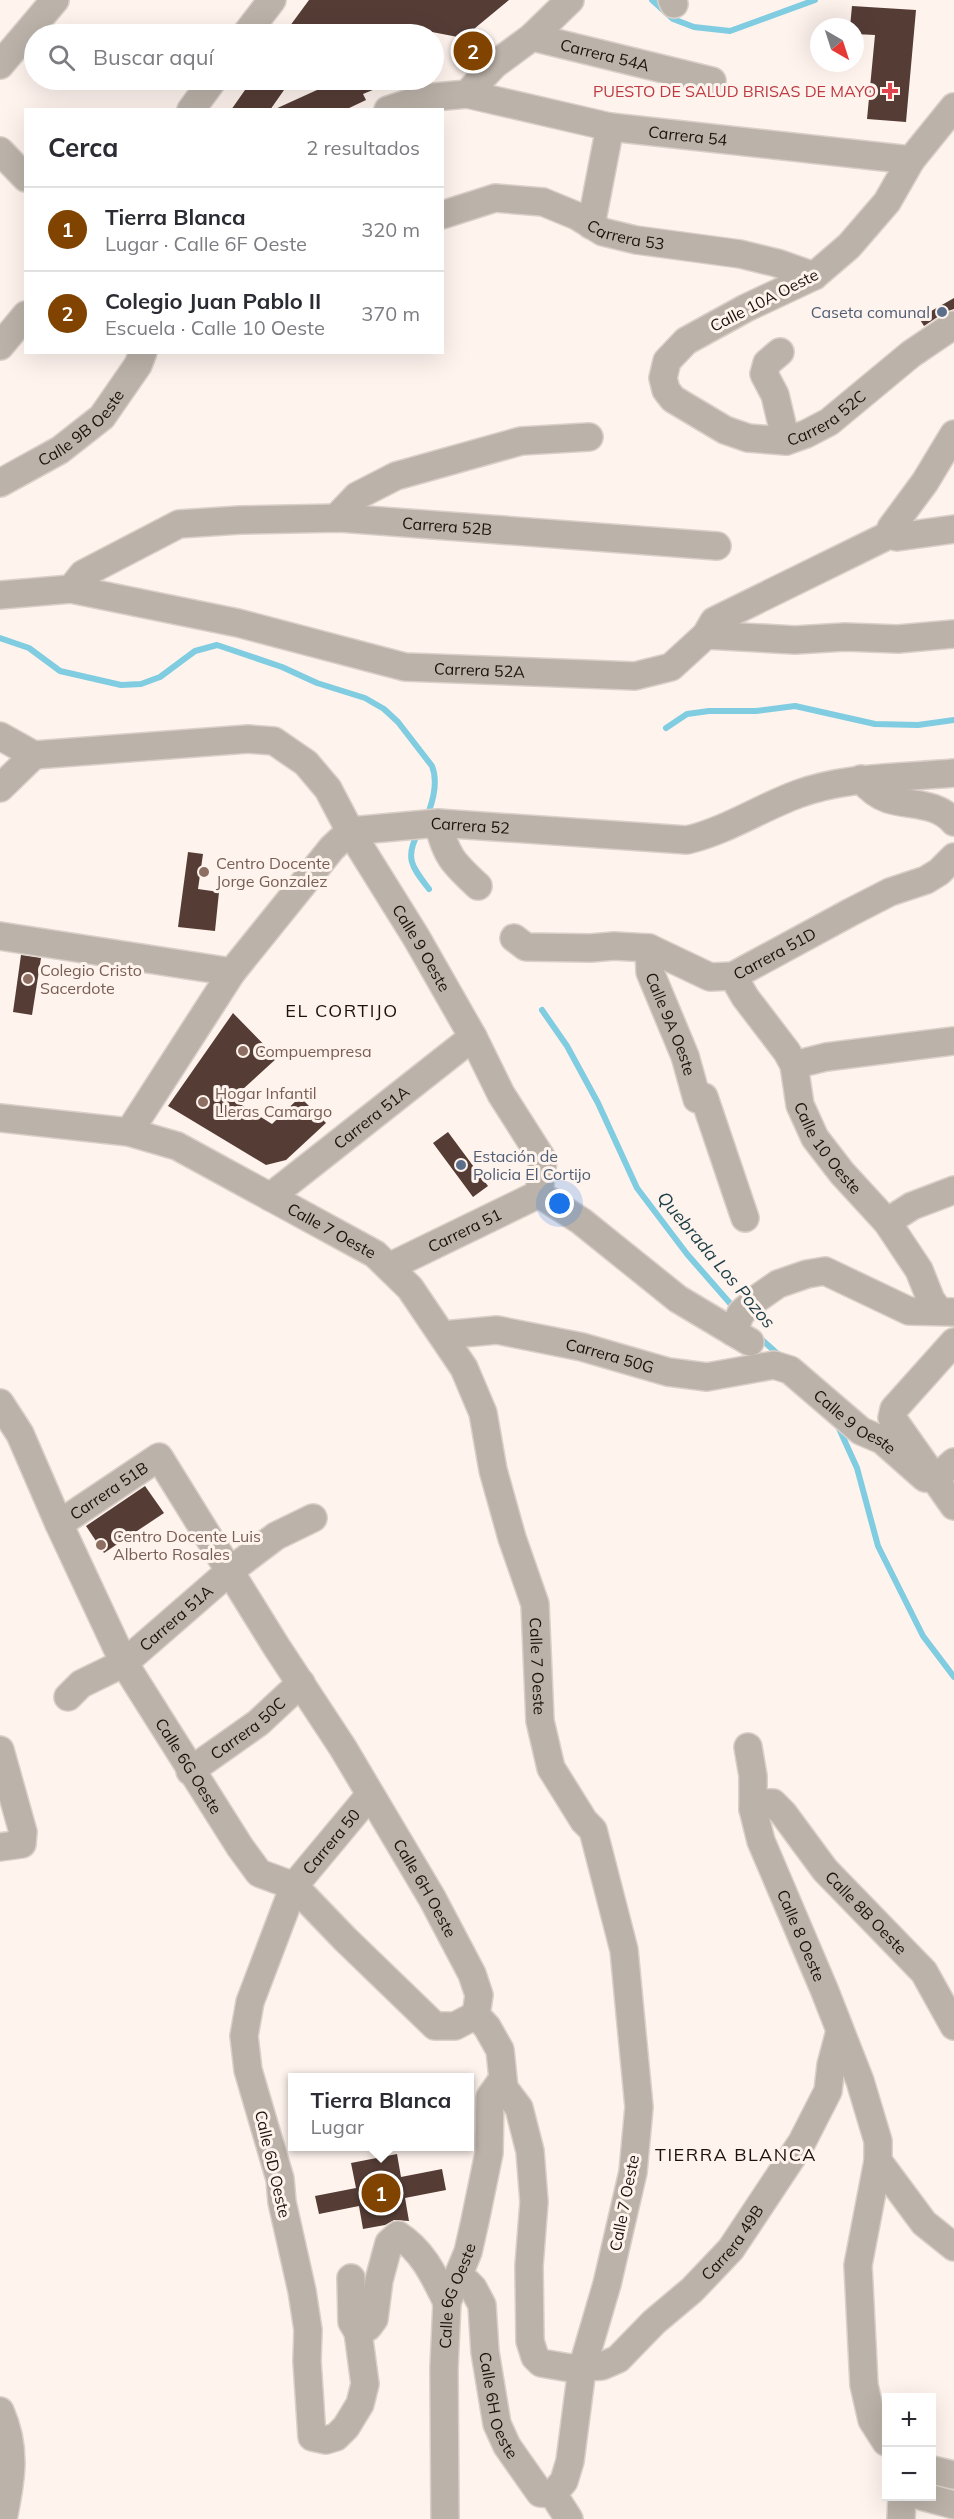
<!DOCTYPE html>
<html lang="es">
<head>
<meta charset="utf-8">
<style>
	body { margin:0; font-family:Mulish,sans-serif; background:#f2f2f3; color:#2b2b33 }
	.controls { position:absolute; right:18px; bottom:18px; display:grid; overflow:hidden; border-radius:0px; box-shadow:0 6px 24px #0002 }
	.controls button { width:54px; height:54px; display:grid; place-items:center; padding:0; border:0; border-bottom:2px solid #e1e1e2; background:#fff; color:#2b2b33; font:30px sans-serif }
	.compass { position:absolute; left:810px; top:18px; width:54px; height:54px; border-radius:50%; background:#fff; box-shadow:0 6px 24px #0002; rotate:141deg }
	.you { position:absolute; left:560px; top:1204px; width:21px; height:21px; margin:-15px; border:4px solid #fff; border-radius:50%; background:#1a73e8; box-shadow:0 0 0 9px #1a73e833 }
	.badge { display:grid; place-items:center; width:39px; height:39px; border-radius:50%; background:#804300; color:#fff; font-size:20px; font-weight:700 }
	.pin { position:absolute; translate:-50% -50%; border:3px solid #fff; box-shadow:0 2px 6px #0006 }
	.popup { position:absolute; left:288px; top:2073px; width:186px; height:78px; box-sizing:border-box; display:grid; place-content:center; border-radius:0px; background:#fff; filter:drop-shadow(0 2px 4px #0005); font-size:20px; white-space:nowrap; color:#7c7c81 }
	.popup b { font-size:22px; color:#2b2b33 }
	.popup::after { content:''; position:absolute; left:50%; top:100%; margin-left:-12px; border:12px solid transparent; border-top-color:#fff }
	.list { margin:0; padding:0; list-style:none }
	h2 { display:flex; justify-content:space-between; align-items:center; height:78px; margin:0; padding:0 24px; font-size:26px }
	h2 small { font-size:20px; font-weight:400; color:#7c7c81 }
	.list li { display:grid; grid-template-columns:39px 1fr auto; gap:18px; align-items:center; box-sizing:border-box; height:84px; padding:0 24px; border-top:2px solid #e1e1e2 }
	.list b { display:block; font-size:22px; white-space:nowrap }
	.list p { margin:0; font-size:20px; white-space:nowrap; color:#7c7c81 }
	.list em { font-size:20px; font-style:normal; color:#7c7c81 }
	.icon { flex:none; width:33px; height:33px; fill:none; stroke:currentColor; stroke-width:2; stroke-linecap:round; stroke-linejoin:round }
	.map { position:relative; flex:none; width:954px; height:2519px; overflow:hidden }
	.search { position:absolute; background:#fff; box-shadow:0 6px 24px #0002; left:24px; top:24px; width:420px; height:66px; display:flex; align-items:center; gap:15px; box-sizing:border-box; padding:0 21px; border-radius:33px; color:#7c7c81; font-size:22px }
	.panel { position:absolute; background:#fff; box-shadow:0 6px 24px #0002; left:24px; top:108px; width:420px; height:246px; border-radius:0px }
	.map>svg:first-child { display:block }
	.lines { fill:none; stroke-linecap:round; stroke-linejoin:round }
	.stream { stroke:#80cce0; stroke-width:6 }
	.building { fill:#553d36 }
	.minor-casing { stroke:#dacfc9; stroke-width:30 }
	.minor { stroke:#bbb2a9; stroke-width:27 }
	.health-dot { fill:#e0444e; stroke:#fef3ed; stroke-width:2 }
	.service-dot { fill:#5c6f8a; stroke:#fef3ed; stroke-width:2 }
	.education-dot { fill:#8d6e63; stroke:#fef3ed; stroke-width:2 }
	.labels { text-anchor:middle; stroke-width:6; stroke-linejoin:round; paint-order:stroke }
	.street-label { font-size:16px; fill:#1c130e; stroke:#fef3ed }
	.health-label { font-size:16px; fill:#be3a42; stroke:#fef3ed; text-anchor:end }
	.service-label { font-size:16px; fill:#4e5e75; stroke:#fef3ed; text-anchor:end }
	.education-label { font-size:16px; fill:#785e54; stroke:#fef3ed; text-anchor:start }
	.neighbourhood-label { font-size:18px; letter-spacing:1.5px; fill:#1c130e; stroke:#fef3ed }
	.water-label { font-size:18px; font-style:italic; fill:#193d46; stroke:#fef3ed }
</style>
</head>
<body>
<div class="map">
<svg width="954" height="2519" viewBox="0 0 954 2519">
	<rect width="100%" height="100%" fill="#fef3ed"/>
	<g class="lines">
		<!-- stream -->
		<path class="stream" d="M652 0 673 19 694 27 730 31 815 0
			M0 638 29 648 60 671 121 685 141 684 160 677 195 651 217 645 282 667 317 683 365 698 384 709 398 722 432 766C438 781 434 797 429 811
			M666 728 687 714 709 711H756L795 706 875 724 918 725 954 720
			M418 833C404 859 413 868 429 889
			M542 1010 567 1046 598 1103 637 1188 687 1254 735 1309
			M759 1337 780 1356
			M837 1424 857 1468 878 1546 923 1636 954 1677"/>
	</g>
	<!-- building -->
	<path class="building" d="M309 0H509L463 38 432 32 431 34H284Z
		M852 6 916 10 906 122 867 119 875 35 855 34V27H850Z
		M252 80H291L270 110H231Z
		M339 80H397L363 94 366 100 345 110H273Z
		M954 298V309L945 312 924 326 919 318Z
		M188 852 203 854 198 889 219 892 215 931 178 927Z
		M21 955 41 958 32 1015 13 1012Z
		M233 1013 277 1058 232 1099 272 1124 300 1097 326 1123 286 1160 266 1165 168 1106Z
		M448 1132 488 1186 473 1197 433 1143Z
		M145 1486 164 1513 104 1553 86 1526Z
		M397 2154 401 2177 442 2169 446 2190 405 2198 409 2221 394 2220 385 2225 363 2229 359 2206 319 2214 315 2196 356 2188 351 2163Z"/>
	<g class="lines">
		<!-- minor casing -->
		<g class="minor-casing">
			<g id="minor">
				<path d="M672 0 674 4"/>
				<path d="M246 34 272 0"/>
				<path id="s1" d="M532 37 712 81"/>
				<path d="M0 65 55 0"/>
				<path id="s2" d="M467 94 610 127 911 160"/>
				<path id="s3" d="M954 107 911 160 887 202 849 246 814 276 746 308 686 341 667 361 663 378 666 390 673 399 725 430 748 438 786 441 806 434 829 422 911 354 954 325"/>
				<path d="M191 110 213 80"/>
				<path d="M388 110 424 98 467 94 494 65 532 37 570 0"/>
				<path d="M0 151 26 178"/>
				<path id="s4" d="M442 215 495 198 543 202 577 216 603 232 636 240 740 254 777 263 814 276"/>
				<path d="M591 225 610 127"/>
				<path d="M0 346 26 315"/>
				<path d="M780 352 767 363 764 374 775 395 786 441"/>
				<path id="s5" d="M0 483 60 450 102 417 138 365 143 352"/>
				<path d="M336 518 357 496 396 476 521 441 589 437"/>
				<path d="M889 535 891 528 925 482 954 434"/>
				<path id="s6" d="M71 589 83 574 179 524 240 520 340 518 717 546"/>
				<path id="s7" d="M0 595 71 589 238 623 405 667 635 676 671 667 706 635 795 640 845 637 898 639 954 634"/>
				<path d="M706 635 714 621 889 535 897 537 954 529"/>
				<path id="s8" d="M0 736 34 755 248 739 274 741 306 763 328 789 350 831 416 937 473 1037 501 1094 543 1160 539 1194 581 1221 678 1299 750 1342"/>
				<path d="M861 779C868 787 877 795 888 799 911 806 937 802 954 822"/>
				<path d="M0 788 34 755"/>
				<path d="M438 823C446 856 453 863 478 886"/>
				<path d="M0 936 232 972"/>
				<path id="s9" d="M514 938 526 947 591 948 614 946 649 948 710 977 733 976 851 912 890 892 926 880 939 872 954 857"/>
				<path id="s10" d="M649 948 650 972 685 1056 697 1099"/>
				<path id="s11" d="M733 976 745 997 787 1052 794 1065 800 1105 815 1138 842 1173 887 1222 919 1270 931 1300 939 1311"/>
				<path d="M794 1065 826 1057 954 1041"/>
				<path d="M704 1097 745 1218"/>
				<path id="s12" d="M0 1118 129 1132 177 1146 375 1254 410 1288 464 1368 483 1413 493 1470 512 1538 535 1604 540 1721 551 1768 584 1821 593 1830 624 1950 639 2107 633 2172 607 2284 582 2369 570 2461 564 2481 553 2494"/>
				<path id="s13" d="M129 1132 232 972 332 848 350 831 438 823 687 840C726 831 760 808 798 794 847 776 902 778 954 773"/>
				<path id="s14" d="M270 1197 473 1037"/>
				<path d="M887 1222 912 1206 954 1190"/>
				<path id="s15" d="M389 1267 539 1194"/>
				<path d="M733 1332 741 1313 758 1298 778 1284 807 1274 825 1271 909 1311 953 1312"/>
				<path id="s16" d="M443 1335 497 1330 582 1347 668 1372 707 1377 774 1365 790 1370 861 1431 882 1440 925 1478 935 1479 954 1506"/>
				<path d="M954 1342 894 1409 892 1418 935 1479 954 1462"/>
				<path id="s17" d="M0 1403 20 1434 59 1524 124 1663 240 1847 259 1873 294 1886 345 1939 435 2026H455L476 2015"/>
				<path id="s18" d="M59 1524 159 1457 276 1646 343 1748 432 1898 472 1974 479 1995 476 2015 487 2027 500 2050 504 2088 519 2108 530 2151 534 2202 529 2266 530 2341 535 2357 541 2363 570 2368 602 2366 618 2359 654 2322 692 2290 731 2249 802 2142 828 2091 831 2065 840 2031"/>
				<path id="s19" d="M68 1697 81 1684 124 1663 231 1570 276 1536 313 1518"/>
				<path id="s20" d="M748 1747 753 1776V1809L761 1841 824 1989 860 2081 878 2141V2161L924 2223 954 2247"/>
				<path d="M0 1750 23 1832 22 1844 0 1847"/>
				<path id="s21" d="M190 1771 258 1723 301 1683"/>
				<path id="s22" d="M753 1809 762 1803H773L783 1813 825 1870 924 1972 954 2026"/>
				<path d="M878 2161 858 2265 864 2385 872 2420 886 2442"/>
				<path id="s23" d="M351 2278 352 2322 358 2332 365 2384 360 2404 346 2427 336 2437 326 2440 312 2437 307 2361 308 2330 302 2291 282 2202 280 2179 248 2070 244 2036 250 2002 294 1886 369 1796"/>
				<path id="s24" d="M456 2281 467 2282 473 2288 482 2305 485 2352 497 2424 507 2446 540 2493 553 2494 569 2519"/>
				<path d="M358 2332 368 2327 374 2319 379 2280 389 2243 398 2235C424 2252 434 2276 447 2302"/>
				<path d="M0 2411C17 2449 11 2480 3 2519"/>
				<path d="M932 2470 954 2475"/>
				<path d="M921 2496 954 2505"/>
				<path id="s25" d="M445 2519 444 2368 447 2302 468 2252 475 2221 489 2153 490 2097 502 2080"/>
				<path d="M901 2519 902 2496"/>
			</g>
		</g>
		<!-- minor -->
		<use href="#minor" class="minor"/>
	</g>
	<!-- markers -->
	<path class="health-dot" d="M887 82h6v6h6v6h-6v6h-6v-6h-6v-6h6z"/>
	<g class="service-dot">
		<circle cx="942" cy="312" r="6"/>
		<circle cx="461" cy="1165" r="6"/>
	</g>
	<g class="education-dot">
		<circle cx="204" cy="872" r="6"/>
		<circle cx="28" cy="979" r="6"/>
		<circle cx="243" cy="1051" r="6"/>
		<circle cx="203" cy="1102" r="6"/>
		<circle cx="101" cy="1545" r="6"/>
	</g>
	<g class="labels">
		<!-- street labels -->
		<g class="street-label">
			<text dy="6" stroke="none"><textPath href="#s1" startOffset="75">Carrera 54A</textPath></text>
			<text dy="6" stroke="none"><textPath href="#s2" startOffset="225">Carrera 54</textPath></text>
			<text dy="6" stroke="none"><textPath href="#s4" startOffset="194">Carrera 53</textPath></text>
			<text transform="translate(764 300) rotate(-27)" y="6">Calle 10A Oeste</text>
			<text dy="6" stroke="none"><textPath href="#s3" startOffset="603">Carrera 52C</textPath></text>
			<text dy="6" stroke="none"><textPath href="#s5" startOffset="99">Calle 9B Oeste</textPath></text>
			<text dy="6" stroke="none"><textPath href="#s6" startOffset="396">Carrera 52B</textPath></text>
			<text dy="6" stroke="none"><textPath href="#s7" startOffset="489">Carrera 52A</textPath></text>
			<text dy="6" stroke="none"><textPath href="#s13" startOffset="495">Carrera 52</textPath></text>
			<text dy="6" stroke="none"><textPath href="#s8" startOffset="537">Calle 9 Oeste</textPath></text>
			<text dy="6" stroke="none"><textPath href="#s9" startOffset="276">Carrera 51D</textPath></text>
			<text dy="6" stroke="none"><textPath href="#s10" startOffset="80">Calle 9A Oeste</textPath></text>
			<text dy="6" stroke="none"><textPath href="#s14" startOffset="129">Carrera 51A</textPath></text>
			<text dy="6" stroke="none"><textPath href="#s11" startOffset="200">Calle 10 Oeste</textPath></text>
			<text dy="6" stroke="none"><textPath href="#s15" startOffset="84">Carrera 51</textPath></text>
			<text dy="6" stroke="none"><textPath href="#s12" startOffset="356">Calle 7 Oeste</textPath></text>
			<text dy="6" stroke="none"><textPath href="#s16" startOffset="170">Carrera 50G</textPath></text>
			<text dy="6" stroke="none"><textPath href="#s16" startOffset="438">Calle 9 Oeste</textPath></text>
			<text dy="6" stroke="none"><textPath href="#s18" startOffset="60">Carrera 51B</textPath></text>
			<text dy="6" stroke="none"><textPath href="#s19" startOffset="135">Carrera 51A</textPath></text>
			<text dy="6" stroke="none"><textPath href="#s12" startOffset="860">Calle 7 Oeste</textPath></text>
			<text dy="6" stroke="none"><textPath href="#s21" startOffset="72">Carrera 50C</textPath></text>
			<text dy="6" stroke="none"><textPath href="#s17" startOffset="410">Calle 6G Oeste</textPath></text>
			<text dy="6" stroke="none"><textPath href="#s23" startOffset="820">Carrera 50</textPath></text>
			<text dy="6" stroke="none"><textPath href="#s18" startOffset="627">Calle 6H Oeste</textPath></text>
			<text dy="6" stroke="none"><textPath href="#s22" startOffset="166">Calle 8B Oeste</textPath></text>
			<text dy="6" stroke="none"><textPath href="#s20" startOffset="198">Calle 8 Oeste</textPath></text>
			<text transform="translate(273 2164) rotate(77)" y="6">Calle 6D Oeste</text>
			<text transform="translate(624 2203) rotate(-79)" y="6">Calle 7 Oeste</text>
			<text dy="6" stroke="none"><textPath href="#s18" startOffset="1376">Carrera 49B</textPath></text>
			<text dy="6" stroke="none"><textPath href="#s25" startOffset="225">Calle 6G Oeste</textPath></text>
			<text dy="6" stroke="none"><textPath href="#s24" startOffset="141">Calle 6H Oeste</textPath></text>
		</g>
		<!-- health labels -->
		<g class="health-label">
			<text x="876" y="97">PUESTO DE SALUD BRISAS DE MAYO</text>
		</g>
		<!-- service labels -->
		<g class="service-label">
			<text x="930" y="318">Caseta comunal</text>
			<text x="473" y="1162" text-anchor="start">Estación de<tspan x="473" dy="18">Policia El Cortijo</tspan></text>
		</g>
		<!-- education labels -->
		<g class="education-label">
			<text x="216" y="869">Centro Docente<tspan x="216" dy="18">Jorge Gonzalez</tspan></text>
			<text x="40" y="976">Colegio Cristo<tspan x="40" dy="18">Sacerdote</tspan></text>
			<text x="255" y="1057">Compuempresa</text>
			<text x="215" y="1099">Hogar Infantil<tspan x="215" dy="18">Lleras Camargo</tspan></text>
			<text x="113" y="1542">Centro Docente Luis<tspan x="113" dy="18">Alberto Rosales</tspan></text>
		</g>
		<!-- neighbourhood labels -->
		<g class="neighbourhood-label">
			<text x="342" y="1017">EL CORTIJO</text>
			<text x="736" y="2161">TIERRA BLANCA</text>
		</g>
		<!-- water labels -->
		<g class="water-label">
			<text transform="translate(716 1260) rotate(50)" y="6">Quebrada Los Pozos</text>
		</g>
	</g>
</svg>
<div class="controls">
<button>+</button>
<button>−</button>
</div>
<svg class="compass" viewBox="-18 -18 36 36"><path d="M0-13l5 13h-10z" fill="#e53935"/><path d="M0 13l5-13h-10z" fill="#7c7c81"/></svg>
<div class="you"></div>
<div class="pin badge" style="left:381px;top:2193px">1</div>
<div class="popup"><b>Tierra Blanca</b>Lugar</div>
<div class="pin badge" style="left:473px;top:51px">2</div>
<div class="search"><svg class="icon" aria-label="search" viewBox="0 0 24 24"><circle cx="10" cy="10" r="6"/><path d="M15 15l6 6"/></svg>Buscar aquí</div>
<section class="panel">
<h2>Cerca<small>2 resultados</small></h2>
<ul class="list">
<li><span class="badge">1</span><div><b>Tierra Blanca</b><p>Lugar · Calle 6F Oeste</p></div><em>320 m</em></li>
<li><span class="badge">2</span><div><b>Colegio Juan Pablo II</b><p>Escuela · Calle 10 Oeste</p></div><em>370 m</em></li>
</ul>
</section>
</div>
</body>
</html>
